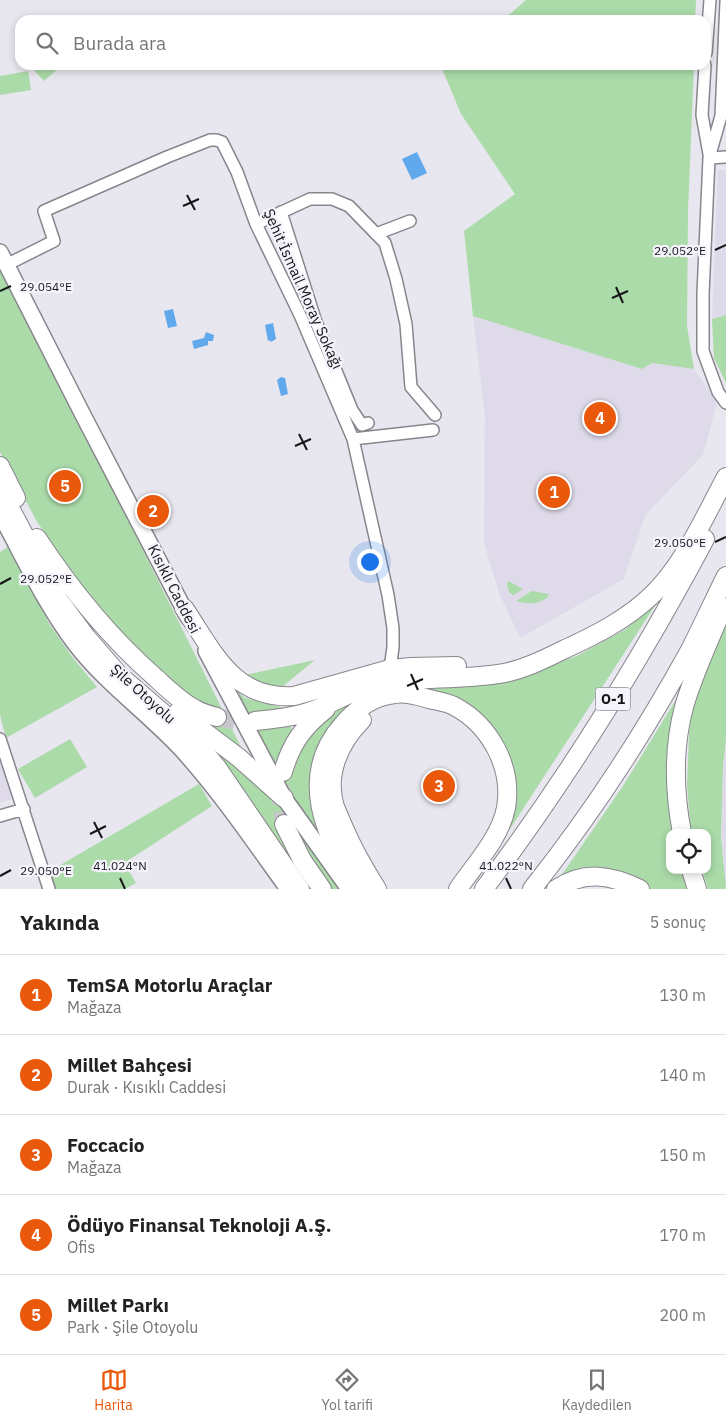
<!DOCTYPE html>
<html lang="tr">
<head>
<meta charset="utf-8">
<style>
	body { margin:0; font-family:"IBM Plex Sans",sans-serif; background:#f6f6f6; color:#222 }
	.controls { position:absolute; right:15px; bottom:15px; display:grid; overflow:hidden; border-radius:10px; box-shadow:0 2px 8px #0003 }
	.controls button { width:45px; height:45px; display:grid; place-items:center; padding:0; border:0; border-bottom:1px solid #e0e0e0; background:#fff; color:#222; font:25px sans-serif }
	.you { position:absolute; left:369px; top:561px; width:18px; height:18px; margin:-12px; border:4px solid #fff; border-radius:50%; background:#1a73e8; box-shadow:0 0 0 8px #1a73e833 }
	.badge { display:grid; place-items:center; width:32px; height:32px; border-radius:50%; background:#ea580c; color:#fff; font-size:16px; font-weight:700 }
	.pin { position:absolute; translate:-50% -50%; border:2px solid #fff; box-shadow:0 1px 5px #0006 }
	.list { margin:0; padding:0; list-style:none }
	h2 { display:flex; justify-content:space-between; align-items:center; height:65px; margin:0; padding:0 20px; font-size:21px }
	h2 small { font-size:16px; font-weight:400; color:#767676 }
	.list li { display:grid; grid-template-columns:32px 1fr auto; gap:15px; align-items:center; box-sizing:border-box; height:80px; padding:0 20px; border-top:1px solid #e0e0e0 }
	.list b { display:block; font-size:19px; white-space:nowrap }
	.list p { margin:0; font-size:16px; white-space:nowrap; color:#767676 }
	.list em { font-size:16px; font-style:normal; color:#767676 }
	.icon { flex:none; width:28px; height:28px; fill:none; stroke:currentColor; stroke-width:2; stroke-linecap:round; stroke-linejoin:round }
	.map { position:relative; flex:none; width:726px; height:889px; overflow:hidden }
	.search { position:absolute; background:#fff; box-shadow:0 2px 8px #0003; left:15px; right:15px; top:15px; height:55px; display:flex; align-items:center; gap:12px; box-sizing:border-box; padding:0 18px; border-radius:15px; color:#767676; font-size:19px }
	.sheet { height:465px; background:#fff }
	nav { display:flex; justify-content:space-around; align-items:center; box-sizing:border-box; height:70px; border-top:1px solid #e0e0e0; background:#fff; font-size:14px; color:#767676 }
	nav a { display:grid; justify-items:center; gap:2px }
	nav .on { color:#ea580c }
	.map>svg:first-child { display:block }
	.built { fill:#dfdaea }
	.green { fill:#abdba8 }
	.water { fill:#61a9ed }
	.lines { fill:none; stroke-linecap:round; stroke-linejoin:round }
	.highway-tunnel { stroke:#c9c7ce; stroke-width:18; stroke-dasharray:18 9; stroke-linecap:butt }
	.minor-casing { stroke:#88858d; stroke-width:14 }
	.major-casing { stroke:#88858d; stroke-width:18 }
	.highway-casing { stroke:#88858d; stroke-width:20 }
	.minor { stroke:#fff; stroke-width:11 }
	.major { stroke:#fff; stroke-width:15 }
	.highway { stroke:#fff; stroke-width:18 }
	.ticks { fill:none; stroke:#171619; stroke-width:2 }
	.labels { text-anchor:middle; stroke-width:4.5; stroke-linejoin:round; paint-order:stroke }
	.shield { fill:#f5f3fb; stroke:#5a585d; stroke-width:1 }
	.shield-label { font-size:14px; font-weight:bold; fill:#171619 }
	.street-label { font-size:15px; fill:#171619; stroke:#f5f3fb }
	.ticks-label { font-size:12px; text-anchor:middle; fill:#171619; stroke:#f5f3fb; stroke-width:4.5; stroke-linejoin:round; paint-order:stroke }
</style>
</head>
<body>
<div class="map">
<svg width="726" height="889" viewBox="0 0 726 889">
	<rect width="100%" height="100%" fill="#e8e6ee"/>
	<!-- built -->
	<path class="built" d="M718 170H726V315L712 319Z
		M473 316 642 369 652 363 694 369 717 403 703 455 646 514 624 579 520 638 499 593 484 543 485 416Z
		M726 740V889L721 837 723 766Z
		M0 758 3 767 6 766 17 797 0 803Z"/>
	<!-- green -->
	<path class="green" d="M526 0H696L695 20H503Z
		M33 65H58L60 67 44 81 31 67Z
		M450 65H694L688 211 687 326 694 369 652 363 642 369 473 316 464 231 515 194 461 114 443 71Z
		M28 71 31 90 0 95V76Z
		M0 268 56 376 243 751 200 722 174 687 121 634 75 579 36 520 0 452Z
		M726 315V383L714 358 712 319Z
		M9 546 50 625 73 658 97 687 6 738 0 715V552Z
		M508 581 523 589 513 595 509 592 507 585Z
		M532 591 549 594 547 598C536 605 528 604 516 601Z
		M658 601 510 829 515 800 504 750 426 691 337 719 318 746 312 767 311 790 327 846 288 790 225 681 245 698 285 708 308 707 288 723 295 734 291 766C297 755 302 742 309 732 326 710 355 700 379 690L534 672 579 655 602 642 626 629Z
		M726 616V740L723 766 721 837 726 889H708L702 870H707V833H692L690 822 687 785 690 711Z
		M315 660 282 687 258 686 240 676Z
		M680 693 676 833H670V870H683L688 889H648L631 877 556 883 623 786Z
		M70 739 87 767 35 798 18 769Z
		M205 740 265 789 293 824 341 889H308Z
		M199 784 212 806 124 863 136 883 125 889H50L45 874Z"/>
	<!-- water -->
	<path class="water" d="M417 152 427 173 412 180 402 159Z
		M173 309 177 326 168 328 164 311Z
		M273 323 276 339 271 342 270 340 268 341 265 325Z
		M206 332 214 335 213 341H208V345L194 349 192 341 204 338Z
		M281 377 285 378 288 394 281 396 277 380Z"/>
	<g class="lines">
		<!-- highway-tunnel -->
		<path class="highway-tunnel" d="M217 717 236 721H255
			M281 785 280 797 284 824"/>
		<!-- minor casing -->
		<g class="minor-casing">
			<path id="minor" d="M726 2 721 116 709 158 703 294V351L718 392 726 403
				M706 53 710 0
				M705 65 702 115 709 154
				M709 158 726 157
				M281 212 316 322 352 410 362 425 368 423
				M256 224 310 199H332L349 206 385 243 396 279 406 324 411 387 435 415
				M376 234 410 221
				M6 265 54 241 44 211 167 157 210 140H216L222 142 237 172 256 224 300 315 353 439 388 595 393 628V647L390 669
				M353 439 433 430
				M0 739 49 889
				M0 816 24 809"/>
		</g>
		<!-- major casing -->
		<g class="major-casing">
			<path id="major" d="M0 252 83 415 188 617
				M0 514C24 558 46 606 76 645 107 685 148 713 182 750 221 793 254 842 288 889
				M206 651 284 798 349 889"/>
		</g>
		<!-- highway casing -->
		<g class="highway-casing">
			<path id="highway" d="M0 466 16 498
				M0 489 58 599 87 638 119 675 192 738 216 766 300 889
				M37 538C71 590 109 637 156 678 168 689 180 701 195 709 202 713 209 715 217 717
				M184 608C214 652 233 700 294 696L390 669 411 667 457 666
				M178 712 238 757 284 798
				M362 720C339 743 325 775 335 807 338 814 341 821 344 828 353 849 365 870 377 889
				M255 721C275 719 295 717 314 710 337 702 357 687 381 683 420 677 459 680 498 674 521 671 545 659 565 649 596 635 627 619 652 595 684 564 705 516 726 477
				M283 772C291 744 303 727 326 709
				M284 824 302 860 322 889
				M682 833C674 791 673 748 684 707 694 672 710 640 723 607
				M691 870 697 889
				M358 889C325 837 296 776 344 723 357 708 375 696 395 694 407 692 418 696 429 699 437 701 446 702 454 706 490 725 513 767 506 808 500 838 475 864 458 889
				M484 889C567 779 640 661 705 539
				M532 889C590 816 646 730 691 648 703 624 714 600 726 576
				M556 889C585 870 611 875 640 889"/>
		</g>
		<!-- minor -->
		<use href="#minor" class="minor"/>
		<!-- major -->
		<use href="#major" class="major"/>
		<!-- highway -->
		<use href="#highway" class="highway"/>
	</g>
	<!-- ticks -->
	<path class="ticks" d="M187 195 195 210M183 206 199 199M715 250 726 245M616 287 623 303M0 291 11 286M612 298 628 291M299 434 307 450M295 446 311 439M715 542 726 537M0 584 11 578M411 674 418 690M407 686 423 679M94 822 102 838M90 834 106 826M0 876 11 870M120 878 125 889M506 878 511 889"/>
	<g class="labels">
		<!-- shield labels -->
		<rect class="shield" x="595.5" y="687.5" width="35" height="23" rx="4"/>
		<g class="shield-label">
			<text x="613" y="704">O-1</text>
		</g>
		<!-- street labels -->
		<g class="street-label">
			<text transform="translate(303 289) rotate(66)" y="5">Şehit İsmail Moray Sokağı</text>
			<text transform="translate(174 589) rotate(63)" y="5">Kısıklı Caddesi</text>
			<text transform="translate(143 694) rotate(42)" y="5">Şile Otoyolu</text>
		</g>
	</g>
	<g class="ticks-label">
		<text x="680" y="255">29.052°E</text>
		<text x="46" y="291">29.054°E</text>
		<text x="680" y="547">29.050°E</text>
		<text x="46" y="583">29.052°E</text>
		<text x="120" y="870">41.024°N</text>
		<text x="506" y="870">41.022°N</text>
		<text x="46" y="875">29.050°E</text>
	</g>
</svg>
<div class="controls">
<button><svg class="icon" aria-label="locate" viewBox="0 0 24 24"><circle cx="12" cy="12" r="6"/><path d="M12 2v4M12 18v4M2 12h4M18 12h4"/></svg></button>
</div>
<div class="you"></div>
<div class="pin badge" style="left:554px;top:492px">1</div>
<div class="pin badge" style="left:153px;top:511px">2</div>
<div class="pin badge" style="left:439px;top:786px">3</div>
<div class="pin badge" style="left:600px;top:418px">4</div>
<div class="pin badge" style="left:65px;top:486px">5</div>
<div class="search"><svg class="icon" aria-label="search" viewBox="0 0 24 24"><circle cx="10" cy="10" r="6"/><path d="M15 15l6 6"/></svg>Burada ara</div>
</div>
<section class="sheet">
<h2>Yakında<small>5 sonuç</small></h2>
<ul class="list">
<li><span class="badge">1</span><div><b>TemSA Motorlu Araçlar</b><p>Mağaza</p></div><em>130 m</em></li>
<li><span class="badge">2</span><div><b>Millet Bahçesi</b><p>Durak · Kısıklı Caddesi</p></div><em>140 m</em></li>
<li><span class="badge">3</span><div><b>Foccacio</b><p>Mağaza</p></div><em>150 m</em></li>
<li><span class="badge">4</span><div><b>Ödüyo Finansal Teknoloji A.Ş.</b><p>Ofis</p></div><em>170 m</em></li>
<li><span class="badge">5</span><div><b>Millet Parkı</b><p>Park · Şile Otoyolu</p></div><em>200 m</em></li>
</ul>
</section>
<nav>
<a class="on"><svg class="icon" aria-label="map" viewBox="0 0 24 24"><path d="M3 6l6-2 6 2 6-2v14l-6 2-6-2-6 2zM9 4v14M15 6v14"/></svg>Harita</a>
<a><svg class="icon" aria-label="directions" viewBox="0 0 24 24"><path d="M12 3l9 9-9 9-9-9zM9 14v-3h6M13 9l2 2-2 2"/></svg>Yol tarifi</a>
<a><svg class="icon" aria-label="saved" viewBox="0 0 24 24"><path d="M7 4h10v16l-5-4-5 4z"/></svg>Kaydedilen</a>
</nav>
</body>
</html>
